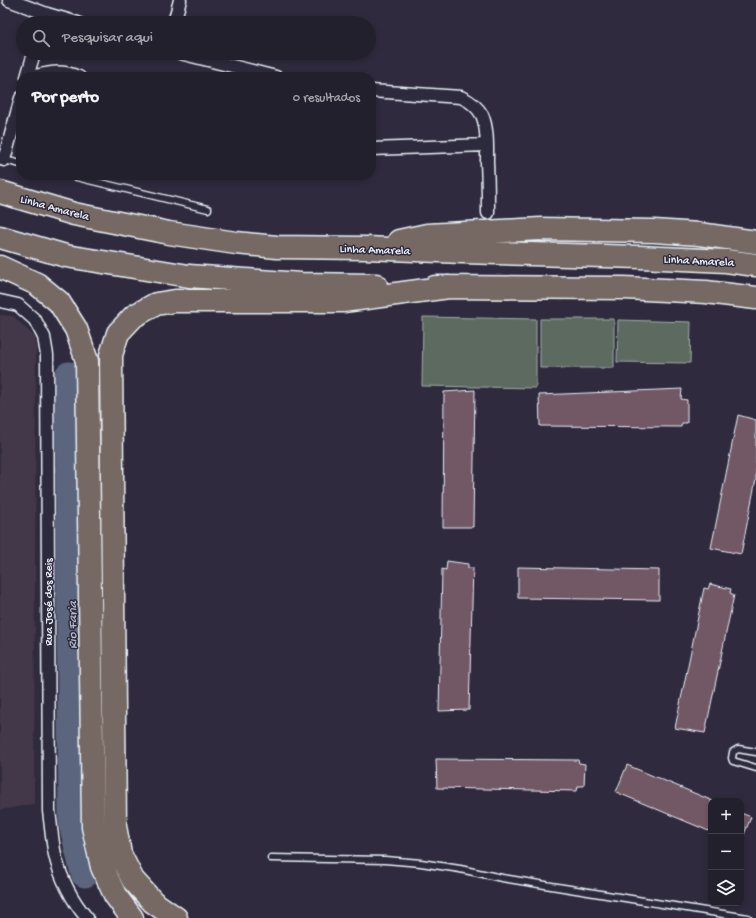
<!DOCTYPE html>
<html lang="pt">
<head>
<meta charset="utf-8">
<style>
	body { margin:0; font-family:"Gochi Hand",sans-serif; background:#2f2d3a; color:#f1f3f6 }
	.controls { position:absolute; right:12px; bottom:12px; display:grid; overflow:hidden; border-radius:8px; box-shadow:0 2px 6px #0003 }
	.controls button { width:36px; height:36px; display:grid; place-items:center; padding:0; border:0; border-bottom:1px solid #403e4a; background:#23202e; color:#f1f3f6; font:20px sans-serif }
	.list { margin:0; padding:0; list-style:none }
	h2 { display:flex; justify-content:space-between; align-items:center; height:52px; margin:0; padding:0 16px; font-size:17px }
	h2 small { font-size:13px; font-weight:400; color:#a3a3aa }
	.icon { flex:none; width:22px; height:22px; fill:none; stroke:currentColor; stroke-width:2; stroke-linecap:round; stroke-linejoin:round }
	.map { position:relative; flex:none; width:756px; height:918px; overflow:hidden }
	.search { position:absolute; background:#23202e; box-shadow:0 2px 6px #0003; left:16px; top:16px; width:360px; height:44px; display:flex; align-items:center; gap:10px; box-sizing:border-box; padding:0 14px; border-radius:22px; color:#a3a3aa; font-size:15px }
	.panel { position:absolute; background:#23202e; box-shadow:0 2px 6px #0003; left:16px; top:72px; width:360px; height:108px; border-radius:16px }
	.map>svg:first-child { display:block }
	.built { fill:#433849 }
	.green { fill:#5d6a60; stroke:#a2aeac }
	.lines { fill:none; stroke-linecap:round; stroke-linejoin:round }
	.river { stroke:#5b657e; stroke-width:29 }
	.building { fill:#725965; stroke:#e8f1f8 }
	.lane-casing { stroke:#e8f1f8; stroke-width:9 }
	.street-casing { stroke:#e8f1f8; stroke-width:15 }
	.highway-casing { stroke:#e8f1f8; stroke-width:25 }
	.lane { stroke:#2f2a3d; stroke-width:6 }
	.street { stroke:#2f2a3d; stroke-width:12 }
	.highway { stroke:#766964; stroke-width:22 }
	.labels { text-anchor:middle; stroke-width:3; stroke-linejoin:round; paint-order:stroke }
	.street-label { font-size:12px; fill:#e8f1f8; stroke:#2f2a3d }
	.water-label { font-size:13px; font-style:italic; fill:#b0b9c7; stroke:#2f2a3d }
</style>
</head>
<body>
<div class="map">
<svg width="756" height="918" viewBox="0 0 756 918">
	<rect width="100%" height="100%" fill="#2f2a3d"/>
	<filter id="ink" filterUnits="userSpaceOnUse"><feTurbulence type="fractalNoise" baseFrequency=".025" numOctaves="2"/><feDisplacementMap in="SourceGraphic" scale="8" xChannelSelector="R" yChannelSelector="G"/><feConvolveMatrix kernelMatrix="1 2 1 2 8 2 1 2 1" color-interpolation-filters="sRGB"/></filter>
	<g filter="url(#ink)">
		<!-- built -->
		<path class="built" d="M0 315 13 316 36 338 34 804 0 810Z"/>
		<!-- green -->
		<path class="green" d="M423 317 536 319V388L422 386Z
			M540 319H614V368H540Z
			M618 320 691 322 690 363 617 362Z"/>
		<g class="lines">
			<!-- river -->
			<path class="river" d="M69 376 73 823 85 873"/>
		</g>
		<!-- building -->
		<path class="building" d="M682 389 681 399 687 400V423H682L681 427 540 426 539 395Z
			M475 390 473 527H443L444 392Z
			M738 415 756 420V479L741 554 711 548Z
			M447 561 468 564V568H473L469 710 439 711 442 569 446 570Z
			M518 567 659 570V600L518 598Z
			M710 584 731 589 730 593 734 595 705 733 675 728 704 588 708 589Z
			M436 759 578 760 579 763 585 764 584 786H578L577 791 437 788Z
			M627 765 713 801H711V832L616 792Z
			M741 813 751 817 741 842Z"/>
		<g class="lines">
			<!-- lane casing -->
			<g class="lane-casing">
				<path id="lane" d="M4 160 21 164
					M68 175 208 209
					M756 752 738 749 733 752 732 758 733 761 756 768
					M271 858 385 860 421 863 460 869 502 878 748 918"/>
			</g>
			<!-- street casing -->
			<g class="street-casing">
				<path id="street" d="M9 0 47 14 78 23
					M174 23 180 0
					M180 53 276 77
					M27 77 34 53
					M31 77C49 73 61 69 79 77
					M371 91 461 97C470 101 477 106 482 115 488 128 487 149 487 163 488 180 488 196 488 213
					M371 149 487 145
					M0 158 4 160 21 98
					M0 301 18 305 35 320 44 337 47 355 49 811C51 826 52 841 55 855 60 877 72 901 87 918"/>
			</g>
			<!-- highway casing -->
			<g class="highway-casing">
				<path id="highway" d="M0 192 74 214 169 233 236 243 277 247 366 248 462 252 640 257 726 261 756 265
					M0 237 66 256 189 276 301 284 376 285
					M399 241 427 235 541 229 654 231 699 234 756 242
					M0 267 37 284 59 302 76 329 87 361 93 827 102 867 115 895 132 918
					M435 287 624 288 706 292 756 298
					M176 918 153 902 133 880 120 854 115 826 111 355 118 333 134 316 156 304 175 301H343L449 287"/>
			</g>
			<!-- lane -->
			<use href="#lane" class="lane"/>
			<!-- street -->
			<use href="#street" class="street"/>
			<!-- highway -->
			<use href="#highway" class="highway"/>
		</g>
	</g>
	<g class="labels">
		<!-- street labels -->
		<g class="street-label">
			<text transform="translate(55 207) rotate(15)" y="4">Linha Amarela</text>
			<text transform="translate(375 249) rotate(2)" y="4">Linha Amarela</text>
			<text transform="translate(699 260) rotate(3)" y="4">Linha Amarela</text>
			<text transform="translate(48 602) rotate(-90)" y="4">Rua José dos Reis</text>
		</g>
		<!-- water labels -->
		<g class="water-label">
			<text transform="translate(71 625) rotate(-90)" y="5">Rio Faria</text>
		</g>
	</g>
</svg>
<div class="controls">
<button>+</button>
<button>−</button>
<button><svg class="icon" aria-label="layers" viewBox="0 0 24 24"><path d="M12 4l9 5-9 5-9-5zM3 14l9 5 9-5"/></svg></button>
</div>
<div class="search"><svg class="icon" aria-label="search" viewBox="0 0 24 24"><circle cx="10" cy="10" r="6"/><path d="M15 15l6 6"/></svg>Pesquisar aqui</div>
<section class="panel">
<h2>Por perto<small>0 resultados</small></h2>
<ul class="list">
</ul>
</section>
</div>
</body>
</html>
